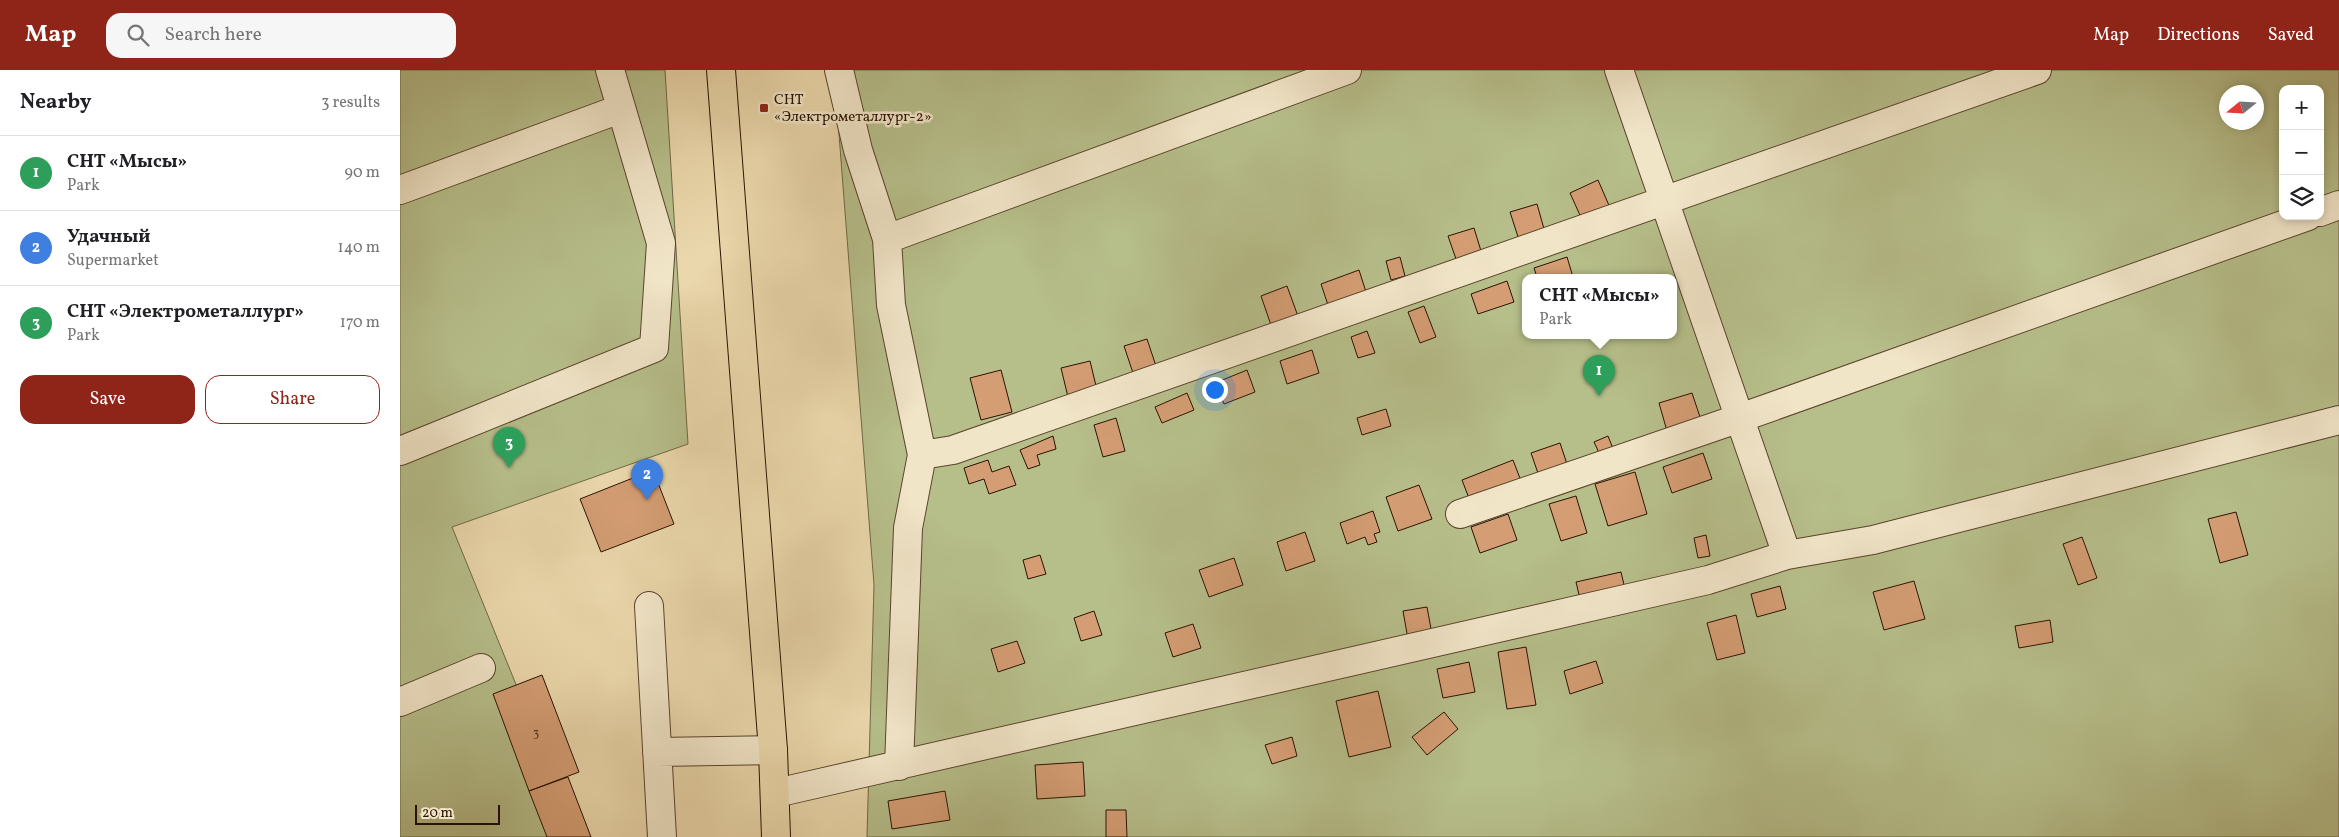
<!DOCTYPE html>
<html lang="en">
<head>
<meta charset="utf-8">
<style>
	body { margin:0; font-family:Vollkorn,serif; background:#f6f6f6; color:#202124 }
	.controls { position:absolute; right:15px; top:15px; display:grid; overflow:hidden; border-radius:10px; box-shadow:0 2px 8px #0003 }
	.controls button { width:45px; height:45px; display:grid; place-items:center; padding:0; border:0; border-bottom:1px solid #e0e0e0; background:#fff; color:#202124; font:25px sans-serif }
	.compass { position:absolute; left:1819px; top:15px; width:45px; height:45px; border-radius:50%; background:#fff; box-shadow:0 2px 8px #0003; rotate:252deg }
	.scale { position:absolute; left:15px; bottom:12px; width:85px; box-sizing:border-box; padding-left:5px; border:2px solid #2a1300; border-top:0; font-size:14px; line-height:18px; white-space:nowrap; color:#2a1300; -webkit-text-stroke:4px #f1e5c8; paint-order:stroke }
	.you { position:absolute; left:814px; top:319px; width:18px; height:18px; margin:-12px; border:4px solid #fff; border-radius:50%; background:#1a73e8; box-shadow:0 0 0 8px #1a73e833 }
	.badge { display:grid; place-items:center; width:32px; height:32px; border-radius:50%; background:#8f2418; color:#fff; font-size:16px; font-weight:700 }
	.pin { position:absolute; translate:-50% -41px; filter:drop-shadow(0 1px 2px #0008) }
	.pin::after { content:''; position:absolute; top:26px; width:18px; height:15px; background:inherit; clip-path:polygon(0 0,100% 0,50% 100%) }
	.popup { position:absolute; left:1122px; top:204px; width:155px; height:65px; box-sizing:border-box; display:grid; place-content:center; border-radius:10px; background:#fff; filter:drop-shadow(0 1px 4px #0005); font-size:16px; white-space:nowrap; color:#757577 }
	.popup b { font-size:19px; color:#202124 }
	.popup::after { content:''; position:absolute; left:50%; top:100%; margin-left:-10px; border:10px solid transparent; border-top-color:#fff }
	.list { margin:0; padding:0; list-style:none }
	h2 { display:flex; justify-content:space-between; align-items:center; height:65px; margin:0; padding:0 20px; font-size:21px }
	h2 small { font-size:16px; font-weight:400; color:#757577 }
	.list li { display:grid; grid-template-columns:32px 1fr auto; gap:15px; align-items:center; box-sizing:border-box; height:75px; padding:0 20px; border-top:1px solid #e0e0e0 }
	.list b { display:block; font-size:19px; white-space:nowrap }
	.list p { margin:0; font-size:16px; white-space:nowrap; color:#757577 }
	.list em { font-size:16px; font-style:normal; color:#757577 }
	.actions { display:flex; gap:10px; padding:15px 20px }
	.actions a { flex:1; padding:11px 0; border:1px solid #8f2418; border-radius:15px; text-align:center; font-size:18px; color:#8f2418 }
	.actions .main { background:#8f2418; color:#fff }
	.icon { flex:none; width:28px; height:28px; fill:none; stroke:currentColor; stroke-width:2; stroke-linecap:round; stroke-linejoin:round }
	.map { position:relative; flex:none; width:1939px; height:767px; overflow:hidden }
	header { display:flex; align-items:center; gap:30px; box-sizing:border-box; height:70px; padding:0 25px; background:#8f2418; color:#fff }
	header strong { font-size:24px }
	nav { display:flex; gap:28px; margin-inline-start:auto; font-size:18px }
	.search { width:350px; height:45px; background:#f6f6f6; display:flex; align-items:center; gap:12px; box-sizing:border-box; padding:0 18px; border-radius:15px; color:#757577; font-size:19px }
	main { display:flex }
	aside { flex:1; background:#fff }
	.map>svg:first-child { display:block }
	.green { fill:#b6be8a; stroke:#706845; fill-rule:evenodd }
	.building { fill:#d49d74; stroke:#2a1300 }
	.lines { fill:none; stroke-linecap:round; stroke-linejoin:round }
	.minor-casing { stroke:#5a442b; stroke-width:30 }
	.major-casing { stroke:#2a1300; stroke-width:30 }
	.minor { stroke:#f1e5c8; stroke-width:28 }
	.major { stroke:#ead7ab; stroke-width:28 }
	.poi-dot { fill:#8f2418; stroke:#f1e5c8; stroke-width:2 }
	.labels { text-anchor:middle; stroke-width:5; stroke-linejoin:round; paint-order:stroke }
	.number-label { font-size:12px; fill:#54361d }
	.poi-label { font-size:15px; fill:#2a1300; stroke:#f1e5c8; text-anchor:start }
</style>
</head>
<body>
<header>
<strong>Map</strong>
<div class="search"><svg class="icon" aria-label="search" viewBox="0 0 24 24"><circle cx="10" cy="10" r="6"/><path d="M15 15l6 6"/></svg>Search here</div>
<nav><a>Map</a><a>Directions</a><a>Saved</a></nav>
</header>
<main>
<aside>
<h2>Nearby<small>3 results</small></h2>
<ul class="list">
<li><span class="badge" style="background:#2e9e5b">1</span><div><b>СНТ «Мысы»</b><p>Park</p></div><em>90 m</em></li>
<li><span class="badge" style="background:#3f7fe0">2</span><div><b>Удачный</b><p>Supermarket</p></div><em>140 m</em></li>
<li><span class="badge" style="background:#2e9e5b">3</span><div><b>СНТ «Электрометаллург»</b><p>Park</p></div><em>170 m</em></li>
</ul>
<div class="actions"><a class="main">Save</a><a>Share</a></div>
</aside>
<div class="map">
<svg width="1939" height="767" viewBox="0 0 1939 767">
	<rect width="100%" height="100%" fill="#ead7ab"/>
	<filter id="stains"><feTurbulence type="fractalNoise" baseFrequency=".004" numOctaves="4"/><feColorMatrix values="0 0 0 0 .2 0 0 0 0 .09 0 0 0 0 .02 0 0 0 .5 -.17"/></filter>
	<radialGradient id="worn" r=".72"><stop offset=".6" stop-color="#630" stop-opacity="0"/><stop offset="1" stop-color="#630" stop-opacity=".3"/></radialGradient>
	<!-- green -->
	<path class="green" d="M0 0H265L288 374 52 457 178 767H0Z
		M434 0H1939V767H467L474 515ZM1883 19H1920V146H1883ZM1826 22H1856V52H1826ZM1125 207H1273V265H1125Z"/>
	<!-- building -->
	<path class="building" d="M1198 110 1211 140 1183 152 1170 123Z
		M1137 134 1146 166 1120 173 1110 142Z
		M1074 158 1081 181 1056 189 1048 166Z
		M1000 187 1005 206 991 210 986 191Z
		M1167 187 1173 207H1137L1134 198Z
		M959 200 966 222 928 235 921 214Z
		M1107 211 1114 232 1078 244 1071 224Z
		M887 216 899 249 872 258 861 226Z
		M1024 236 1036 267 1020 273 1008 242Z
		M967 261 975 283 958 288 951 267Z
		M747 269 756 296 733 303 724 276Z
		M912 280 919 303 887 314 880 291Z
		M690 291 697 320 668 327 661 298Z
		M601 300 612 342 581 350 570 308Z
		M847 300 855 322 824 334 815 313Z
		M787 323 794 340 762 353 755 337Z
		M1292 323 1301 350 1267 361 1259 333Z
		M986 339 991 356 962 365 957 348Z
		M716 348 725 381 703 387 694 355Z
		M653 366 656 379 637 385 640 395 628 399 620 380Z
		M1208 366 1214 381 1201 387 1194 372Z
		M1160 373 1169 400 1140 409 1131 383Z
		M1303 383 1312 409 1272 423 1263 397Z
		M588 390 592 402 609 396 616 415 589 424 584 409 569 414 564 398Z
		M1113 390 1121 411 1070 431 1062 410Z
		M253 400 274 454 201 482 180 429Z
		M1235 402 1247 444 1208 456 1195 414Z
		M1019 415 1032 449 998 461 986 427Z
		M1176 426 1187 463 1161 471 1149 434Z
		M973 441 980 462 974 464 977 472 968 475 965 467 947 474 940 453Z
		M1836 442 1848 485 1820 493 1808 449Z
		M1108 444 1117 470 1080 483 1071 457Z
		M905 462 915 491 886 501 877 472Z
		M1306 465 1310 486 1298 488 1294 468Z
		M1682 467 1697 508 1678 515 1663 474Z
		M640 485 646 504 628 509 623 490Z
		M834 488 843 515 809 527 799 500Z
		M1221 502 1225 519 1180 529 1176 512Z
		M1514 511 1525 549 1484 560 1473 522Z
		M1380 516 1386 539 1357 547 1351 524Z
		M1027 537 1032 564 1008 569 1003 541Z
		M694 541 702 565 681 571 674 548Z
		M1336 545 1345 583 1317 590 1307 553Z
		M1650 550 1653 572 1619 578 1615 556Z
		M793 554 801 578 773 587 765 563Z
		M617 571 625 593 598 602 591 579Z
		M1126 577 1136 635 1107 639 1098 582Z
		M1196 591 1203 613 1170 624 1164 601Z
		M1069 592 1075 622 1043 628 1037 599Z
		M142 605 179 702 129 721 93 624Z
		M978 621 991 677 949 687 936 631Z
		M1044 642 1058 659 1027 685 1012 667Z
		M892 667 897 686 872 694 865 675Z
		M683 692 685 726 637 729 635 695Z
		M168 707 191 767H147L129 721Z
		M545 721 550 750 492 759 488 731Z
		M706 740H726L727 767H706Z"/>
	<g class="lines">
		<!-- minor casing -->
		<g class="minor-casing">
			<path id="minor" d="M439 0 458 80 487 169 491 235 522 385 508 458 499 696
				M1219 0 1387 485
				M0 120 220 39
				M1920 142 1939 135
				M487 169 947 0
				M0 381 254 278 261 173 210 0
				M522 385 553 380 1637 0
				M1060 444 1340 348 1908 146
				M249 536 262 767
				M0 632 81 598
				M257 682 373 680
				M376 723 1308 510 1387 485 1473 470 1939 350"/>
		</g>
		<!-- major casing -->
		<g class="major-casing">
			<path id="major" d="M321 0 373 680 376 767"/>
		</g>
		<!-- minor -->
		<use href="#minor" class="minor"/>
		<!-- major -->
		<use href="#major" class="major"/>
	</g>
	<!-- markers -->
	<rect class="poi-dot" x="359" y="33" width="10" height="10" rx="2.5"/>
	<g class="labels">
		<!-- number labels -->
		<g class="number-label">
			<text x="136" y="667">3</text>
		</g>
		<!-- poi labels -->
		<g class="poi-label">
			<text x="374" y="34">СНТ<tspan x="374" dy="17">«Электрометаллург-2»</tspan></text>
		</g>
	</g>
	<rect width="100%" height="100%" filter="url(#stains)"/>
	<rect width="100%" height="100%" fill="url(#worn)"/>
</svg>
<div class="controls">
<button>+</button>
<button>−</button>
<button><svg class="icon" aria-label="layers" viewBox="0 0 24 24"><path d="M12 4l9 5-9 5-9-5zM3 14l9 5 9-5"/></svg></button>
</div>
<svg class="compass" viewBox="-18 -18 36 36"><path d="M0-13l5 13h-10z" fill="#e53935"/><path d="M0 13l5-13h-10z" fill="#757577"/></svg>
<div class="scale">20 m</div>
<div class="you"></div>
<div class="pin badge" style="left:1199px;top:326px;background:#2e9e5b">1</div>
<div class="popup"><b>СНТ «Мысы»</b>Park</div>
<div class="pin badge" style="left:247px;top:430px;background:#3f7fe0">2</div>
<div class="pin badge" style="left:109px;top:398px;background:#2e9e5b">3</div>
</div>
</main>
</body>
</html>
